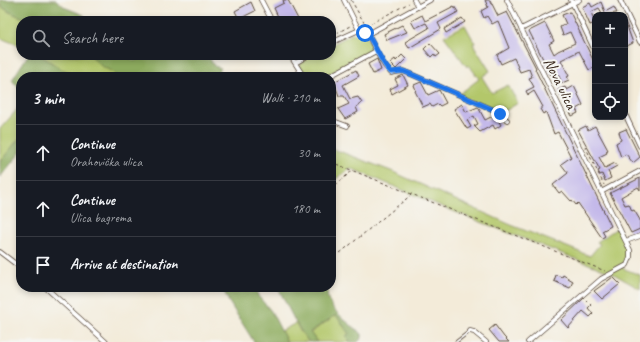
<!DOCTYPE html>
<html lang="en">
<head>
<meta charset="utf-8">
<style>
	body { margin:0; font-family:Caveat,sans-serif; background:#242831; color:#f1f3f6 }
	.controls { position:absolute; right:12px; top:12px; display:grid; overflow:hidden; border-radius:8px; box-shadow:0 2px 6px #0003 }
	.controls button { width:36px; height:36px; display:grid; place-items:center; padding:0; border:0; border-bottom:1px solid #363941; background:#171b24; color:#f1f3f6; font:20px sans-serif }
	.stop { position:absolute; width:12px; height:12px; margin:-9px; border:3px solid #1a73e8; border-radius:50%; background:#fff }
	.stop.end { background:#1a73e8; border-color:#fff; box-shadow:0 1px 4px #0008 }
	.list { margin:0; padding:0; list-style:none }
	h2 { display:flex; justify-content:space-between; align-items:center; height:52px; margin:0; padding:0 16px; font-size:17px }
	h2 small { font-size:13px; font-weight:400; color:#9ea1a6 }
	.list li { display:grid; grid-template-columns:26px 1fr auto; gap:12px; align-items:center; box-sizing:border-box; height:56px; padding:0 16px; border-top:1px solid #363941 }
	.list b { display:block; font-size:15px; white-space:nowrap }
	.list p { margin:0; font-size:13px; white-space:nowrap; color:#9ea1a6 }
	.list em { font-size:13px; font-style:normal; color:#9ea1a6 }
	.icon { flex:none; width:22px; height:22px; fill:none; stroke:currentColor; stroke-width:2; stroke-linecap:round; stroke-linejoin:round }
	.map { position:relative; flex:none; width:640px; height:342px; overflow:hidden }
	.search { position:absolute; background:#171b24; box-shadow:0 2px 6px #0003; left:16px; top:16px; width:320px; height:44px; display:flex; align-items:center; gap:10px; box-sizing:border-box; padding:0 14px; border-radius:16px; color:#9ea1a6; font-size:15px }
	.panel { position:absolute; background:#171b24; box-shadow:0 2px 6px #0003; left:16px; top:72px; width:320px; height:220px; border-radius:16px }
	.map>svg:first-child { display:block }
	.green { fill:#b3c76a; stroke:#777844 }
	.forest { fill:#8eac5e; stroke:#646b3e }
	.building { fill:#c4b9ea }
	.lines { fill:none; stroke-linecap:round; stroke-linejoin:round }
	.lane-casing { stroke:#57473a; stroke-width:3.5 }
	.street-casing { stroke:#57473a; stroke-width:5.5 }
	.path { stroke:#57473a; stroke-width:1; stroke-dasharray:3 3; stroke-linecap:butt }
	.lane { stroke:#fff; stroke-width:2 }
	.street { stroke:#fff; stroke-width:4 }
	.route { stroke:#1a73e8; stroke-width:5 }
	.labels { text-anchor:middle; stroke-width:4; stroke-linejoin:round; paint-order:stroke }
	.street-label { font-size:16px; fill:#3b2a1e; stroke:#f6f6f2 }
</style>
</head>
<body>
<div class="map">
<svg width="640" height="342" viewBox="0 0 640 342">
	<rect width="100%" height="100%" fill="#f6f6f2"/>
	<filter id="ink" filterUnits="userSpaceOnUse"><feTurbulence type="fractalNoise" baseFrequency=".025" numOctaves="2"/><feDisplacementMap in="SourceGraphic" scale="8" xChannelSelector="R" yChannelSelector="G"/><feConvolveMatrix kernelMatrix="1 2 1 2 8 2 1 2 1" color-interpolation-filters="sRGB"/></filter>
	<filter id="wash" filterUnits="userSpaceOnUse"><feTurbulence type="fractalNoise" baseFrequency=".012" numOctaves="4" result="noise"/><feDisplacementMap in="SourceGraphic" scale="16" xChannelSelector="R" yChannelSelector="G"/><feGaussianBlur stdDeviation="0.9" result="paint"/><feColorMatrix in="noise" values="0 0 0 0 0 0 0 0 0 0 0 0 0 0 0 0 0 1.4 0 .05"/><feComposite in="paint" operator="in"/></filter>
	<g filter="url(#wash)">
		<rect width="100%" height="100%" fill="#f3ebd9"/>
		<!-- green -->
		<path class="green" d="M0 5 9 12 34 21H21V46L0 38Z
			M465 25 475 43 473 44 490 71 482 77 492 93 508 85 518 103 500 114 458 95 479 79 469 65 467 67 444 36Z
			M352 34H356L367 37 373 50 324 77H307L299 67 301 61 312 55H331V45Z
			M40 55H90C94 57 95 61 99 64 106 70 110 68 117 77H79L61 69Z
			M21 105V136L0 162V129Z
			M331 148 391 171 511 225 590 256 600 244 597 242 617 228C625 243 632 252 622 268L640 275V289L612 273 455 212 350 168 331 183Z
			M336 315 349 334 346 336 350 342H317L310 333Z
			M296 323 300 331 309 342H287L281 331Z"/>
		<!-- forest -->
		<path class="forest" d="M0 0H56L66 8 84 15V21C56 21 22 25 0 5Z
			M28 55H40L61 69 79 77H21V91L12 80Z
			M90 55H125L135 61 141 55H208L214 66 221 68 213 77H117C110 68 106 70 99 64 95 61 94 57 90 55Z
			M21 136V152L0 177V162Z
			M222 287H256L258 296 271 311 287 342H254L229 302Z
			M283 287H328C322 306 348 322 362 334V338L358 342H350L346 336 349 334 336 315 310 332 317 342H309C296 327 288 306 278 288Z"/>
		<g id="blocks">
			<!-- building -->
			<path class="building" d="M283 0H288L299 21H280L274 8 284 3Z
				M485 0H490L498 16 507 12 536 68 535 69 611 226 602 231 605 236 602 238 578 203 576 205 572 200 571 201 562 191 559 193 553 185 568 173 561 164 571 157 558 132 554 134 546 112 543 114 540 109 543 107 534 91 528 95 526 91 534 87 529 78 532 77 529 69 520 72 514 58 501 64 497 55 509 48 498 21 492 24 487 16 484 18 481 11 488 7Z
				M251 2 255 11 239 19 235 11Z
				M601 2 605 12 614 7 617 13 599 15 602 13 599 8 591 12 595 23 590 25 582 7 590 3 592 7Z
				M454 6 458 12 438 23 441 29 409 48 405 42 429 28 426 23 415 28 411 21 422 15 425 21Z
				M570 12 595 64V67L589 70 579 51 561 60 569 76 567 77 569 80 562 83 557 72 551 75 529 31 545 23 554 41 549 44 554 54 558 51 575 43 570 32 563 35 560 27 566 24 562 15Z
				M462 18 465 22 446 33 444 29Z
				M625 21 633 43 625 47Z
				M402 25 407 32 387 40 384 34Z
				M430 43 440 54 436 57 434 54 431 57 424 49Z
				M402 55 406 59 396 69 390 63 395 59 396 61Z
				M377 59 381 70 373 74 368 64Z
				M356 70 359 76 343 85 350 99 358 97 362 103 356 107 358 112 345 119 338 109 349 104 344 96H339L334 82Z
				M403 75 408 85 392 94 390 89 398 85 395 79Z
				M421 82 428 95 439 90 446 103 440 106 438 104 432 107 430 104 423 107 415 91 416 90 414 85Z
				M574 86 583 105 576 109 578 113 572 116 558 90 565 87 567 90Z
				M462 104 466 112 478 107 485 120 495 115 501 125 495 129 493 125 480 132 474 126 478 124 474 116 467 120 471 127 467 129 454 109Z
				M586 126 588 130 595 126 608 150 606 151 607 153 599 157 605 168 615 163 617 166 608 171 611 178 605 181 602 174 600 175 598 171 600 170 578 130Z
				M626 129 640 157 633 163 626 154 621 157 616 143 621 140 619 132Z
				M640 178V190L638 187 621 197 625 205 629 204 632 211 634 210 640 220V229L631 233 610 193Z
				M556 275 562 277 563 275 573 281 570 288 554 281Z
				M613 277 620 284 602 299 594 291Z
				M584 298 591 305 588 308 593 314 590 317 583 311 568 328 561 320Z
				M495 325 504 337 509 342H499L489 330Z"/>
		</g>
	</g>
	<g filter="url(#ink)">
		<use href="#blocks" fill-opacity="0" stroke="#57473a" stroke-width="1"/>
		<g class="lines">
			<!-- lane casing -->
			<g class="lane-casing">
				<path id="lane" d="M456 342 470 331"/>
			</g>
			<!-- street casing -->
			<g class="street-casing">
				<path id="street" d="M261 0 272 21
					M344 0 359 30
					M414 0 418 7
					M507 0 630 250V258L627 265 601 279 528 342
					M571 0 595 51
					M620 0 640 42
					M521 29 579 0
					M368 34 430 0
					M376 51 385 66 391 73 403 71 413 75 494 110 507 120
					M290 55 295 63
					M304 77 295 63 309 55
					M328 77 376 51 368 34 359 30 331 43
					M625 114 640 146
					M331 120 347 126
					M601 192 640 171
					M626 241 640 236
					M0 252 21 268
					M45 287 106 342
					M470 331 474 332 486 342"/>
			</g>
			<!-- path -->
			<path class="path" d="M351 0 366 26 409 3
				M331 36 352 25
				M585 146 604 185
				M331 162 605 271
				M331 189 353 170
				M340 253 411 195"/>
			<!-- lane -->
			<use href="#lane" class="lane"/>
			<!-- street -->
			<use href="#street" class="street"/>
		</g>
	</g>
	<g class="lines" filter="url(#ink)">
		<!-- route -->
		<path class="route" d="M365 33C375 40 379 62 391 72L403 71 413 75 494 110 500 114"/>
	</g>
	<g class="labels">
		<!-- street labels -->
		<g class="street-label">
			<text transform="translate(561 83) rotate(64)" y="6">Nova ulica</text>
		</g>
	</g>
</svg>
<div class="controls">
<button>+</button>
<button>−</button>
<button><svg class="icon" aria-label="locate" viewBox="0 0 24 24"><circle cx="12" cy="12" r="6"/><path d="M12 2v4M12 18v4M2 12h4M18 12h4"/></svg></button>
</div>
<div class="stop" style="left:365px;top:33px"></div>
<div class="stop end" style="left:500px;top:114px"></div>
<div class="search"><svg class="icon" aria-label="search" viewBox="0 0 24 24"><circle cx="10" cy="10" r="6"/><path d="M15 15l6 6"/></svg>Search here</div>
<section class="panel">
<h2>3 min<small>Walk · 210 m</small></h2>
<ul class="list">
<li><svg class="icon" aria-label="ahead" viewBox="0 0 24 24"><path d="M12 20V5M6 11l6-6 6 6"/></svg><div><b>Continue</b><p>Orahovička ulica</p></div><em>30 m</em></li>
<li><svg class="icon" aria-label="ahead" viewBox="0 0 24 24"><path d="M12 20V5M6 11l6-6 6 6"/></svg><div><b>Continue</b><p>Ulica bagrema</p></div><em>180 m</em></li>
<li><svg class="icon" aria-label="arrive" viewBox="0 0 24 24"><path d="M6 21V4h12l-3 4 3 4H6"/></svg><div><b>Arrive at destination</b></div></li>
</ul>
</section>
</div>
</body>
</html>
